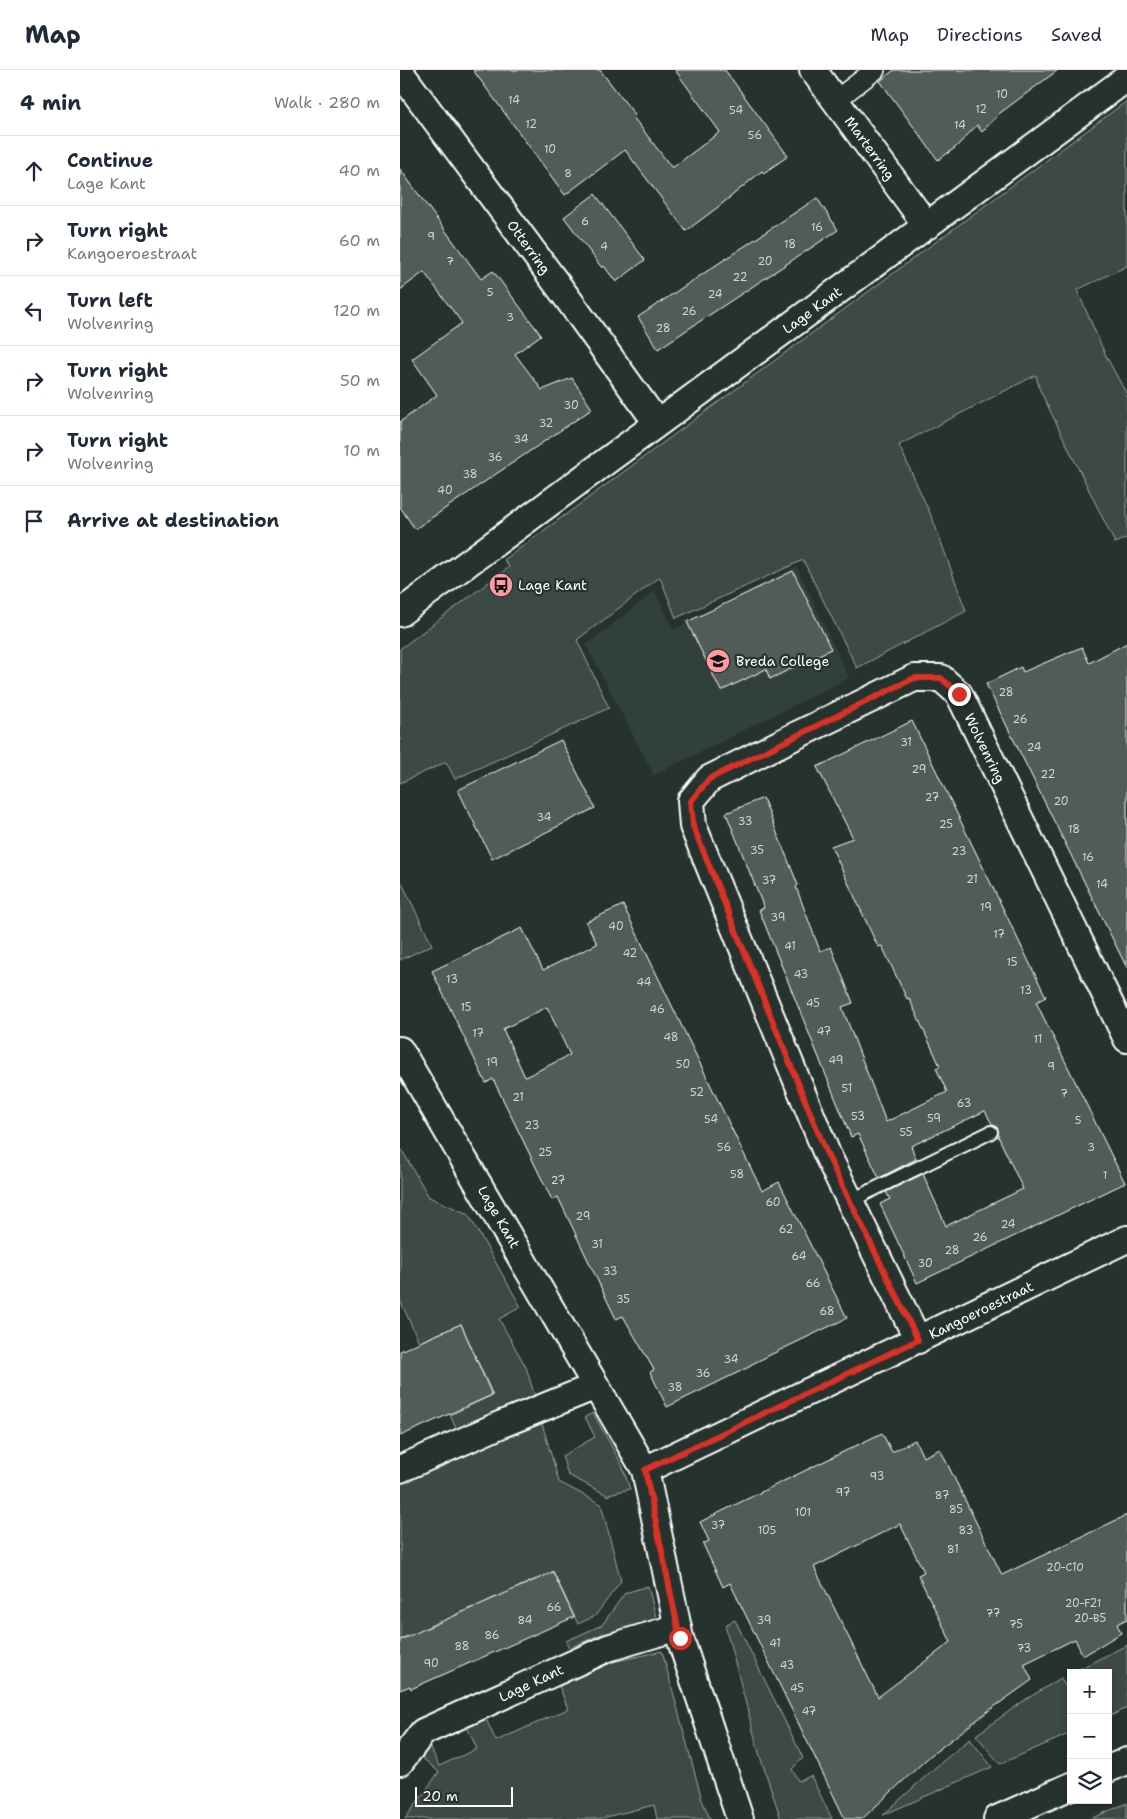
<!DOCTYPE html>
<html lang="en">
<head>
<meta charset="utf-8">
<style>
	body { margin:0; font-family:"Shantell Sans",sans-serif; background:#f6f6f7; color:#1f2937 }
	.controls { position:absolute; right:15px; bottom:15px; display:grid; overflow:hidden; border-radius:0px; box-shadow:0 2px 8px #0003 }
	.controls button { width:45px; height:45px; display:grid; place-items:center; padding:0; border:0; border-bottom:1px solid #e0e1e3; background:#fff; color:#1f2937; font:25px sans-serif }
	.scale { position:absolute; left:15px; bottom:12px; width:98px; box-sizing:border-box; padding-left:5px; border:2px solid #fff; border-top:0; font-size:14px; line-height:18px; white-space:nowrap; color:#fff; -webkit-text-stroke:4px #26332d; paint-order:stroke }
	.stop { position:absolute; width:15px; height:15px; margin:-11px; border:4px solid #d93025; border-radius:50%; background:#fff }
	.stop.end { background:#d93025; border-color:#fff; box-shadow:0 1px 5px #0008 }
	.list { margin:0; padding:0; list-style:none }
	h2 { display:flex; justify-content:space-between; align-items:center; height:65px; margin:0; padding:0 20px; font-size:21px }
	h2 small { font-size:16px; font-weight:400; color:#747a83 }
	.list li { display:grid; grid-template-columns:32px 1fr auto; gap:15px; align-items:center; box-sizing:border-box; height:70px; padding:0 20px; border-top:1px solid #e0e1e3 }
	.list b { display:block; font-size:19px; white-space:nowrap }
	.list p { margin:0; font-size:16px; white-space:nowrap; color:#747a83 }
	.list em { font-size:16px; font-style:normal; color:#747a83 }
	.icon { flex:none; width:28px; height:28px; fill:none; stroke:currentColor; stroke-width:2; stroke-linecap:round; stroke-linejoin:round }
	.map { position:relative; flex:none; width:727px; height:1749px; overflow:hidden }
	header { display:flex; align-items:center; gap:30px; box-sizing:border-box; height:70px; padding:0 25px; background:#fff; border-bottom:1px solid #e0e1e3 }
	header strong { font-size:24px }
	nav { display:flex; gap:28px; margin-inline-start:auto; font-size:18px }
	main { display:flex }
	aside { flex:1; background:#fff }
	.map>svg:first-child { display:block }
	.built { fill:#333f3a }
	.green { fill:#3e4944; stroke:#9ea4a2 }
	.building { fill:#515c57; stroke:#fff; fill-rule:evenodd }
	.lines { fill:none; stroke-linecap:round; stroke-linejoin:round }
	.service-casing { stroke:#fff; stroke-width:16 }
	.pedestrian-casing { stroke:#fff; stroke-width:22 }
	.minor-casing { stroke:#fff; stroke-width:30 }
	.service { stroke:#26332d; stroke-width:12 }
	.pedestrian { stroke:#26332d; stroke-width:19 }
	.minor { stroke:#26332d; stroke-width:26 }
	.route { stroke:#d93025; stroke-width:6 }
	.labels { text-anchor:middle; stroke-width:4.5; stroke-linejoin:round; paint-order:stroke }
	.number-label { font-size:11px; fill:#d4d6d5 }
	.street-label { font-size:14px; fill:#fff; stroke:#26332d }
	.poi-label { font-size:14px; fill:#fff; stroke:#26332d; text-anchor:start }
</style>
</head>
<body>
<header>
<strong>Map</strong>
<nav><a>Map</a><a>Directions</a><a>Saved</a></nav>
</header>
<main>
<aside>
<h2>4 min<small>Walk · 280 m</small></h2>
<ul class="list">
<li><svg class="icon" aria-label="ahead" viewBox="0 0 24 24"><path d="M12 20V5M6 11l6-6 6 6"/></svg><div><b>Continue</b><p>Lage Kant</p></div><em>40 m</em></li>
<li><svg class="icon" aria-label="right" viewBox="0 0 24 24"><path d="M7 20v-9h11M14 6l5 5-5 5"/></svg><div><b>Turn right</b><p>Kangoeroestraat</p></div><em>60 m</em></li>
<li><svg class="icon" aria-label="left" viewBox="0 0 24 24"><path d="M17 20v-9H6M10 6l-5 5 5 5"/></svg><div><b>Turn left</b><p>Wolvenring</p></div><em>120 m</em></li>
<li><svg class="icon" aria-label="right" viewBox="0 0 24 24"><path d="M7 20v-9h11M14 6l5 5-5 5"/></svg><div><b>Turn right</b><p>Wolvenring</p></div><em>50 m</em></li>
<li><svg class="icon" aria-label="right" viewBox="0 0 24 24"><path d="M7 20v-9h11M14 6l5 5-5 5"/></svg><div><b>Turn right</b><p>Wolvenring</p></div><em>10 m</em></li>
<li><svg class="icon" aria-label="arrive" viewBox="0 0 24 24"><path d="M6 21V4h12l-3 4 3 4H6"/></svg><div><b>Arrive at destination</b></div></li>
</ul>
</aside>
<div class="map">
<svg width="727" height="1749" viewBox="0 0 727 1749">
	<rect width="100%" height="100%" fill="#26332d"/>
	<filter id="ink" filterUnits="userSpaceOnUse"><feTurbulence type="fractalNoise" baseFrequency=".02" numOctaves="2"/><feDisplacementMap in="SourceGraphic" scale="10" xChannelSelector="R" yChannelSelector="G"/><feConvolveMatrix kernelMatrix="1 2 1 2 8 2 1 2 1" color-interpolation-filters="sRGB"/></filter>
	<g filter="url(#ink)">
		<!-- built -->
		<path class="built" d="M397 497 449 608 254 705 186 575 255 521 274 560Z"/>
		<!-- green -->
		<path class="green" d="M727 31V196L677 220 705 284 727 325V468L715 473 639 318 636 305 499 375 533 450 566 541 457 598 403 490 276 548 260 507 177 570 209 638 55 709 46 692 0 713V579L109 497 104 490Z
			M0 809 32 875 0 890Z
			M0 1077 29 1127 68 1144 121 1237 99 1249 126 1297 137 1334 58 1363 50 1345 93 1325 61 1254 19 1272 0 1230Z
			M193 1343 222 1395 230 1419 209 1424V1426L168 1405 162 1386 195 1367 185 1347Z
			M141 1350 159 1412 201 1434 221 1511 195 1546 178 1554 153 1501 150 1503 152 1507 138 1513 136 1509 118 1517 106 1527 104 1523 87 1531 74 1541 72 1537 55 1545 56 1549 43 1556 40 1551 23 1559 11 1570 9 1565 0 1569V1408Z
			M248 1516 257 1551 202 1564 169 1578 166 1571 202 1555 225 1523Z
			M335 1550 403 1688 392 1699 398 1711 411 1706 432 1749H381L359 1683 325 1555Z
			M727 1575V1638L708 1647V1603H671Z
			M262 1581 302 1730 310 1749H257L254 1735 198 1749H5L39 1702 20 1686 29 1674 39 1696 77 1679 67 1657 86 1649 96 1671 168 1639 159 1616 213 1592Z
			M661 1608 671 1627V1663L600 1694 576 1665 625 1630Z
			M570 1669 592 1697 483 1745 537 1696Z
			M727 1733V1749H690Z"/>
		<!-- building -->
		<path class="building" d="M73 0H200L235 45 233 47 272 98 320 62 275 0H325L388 86 364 103 362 101 318 137 286 161 225 80 165 125Z
			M494 0H658L600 43 582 62 577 55 555 78 538 90 480 11Z
			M0 99 81 209 93 201 141 265 115 284 142 320 172 308 192 339 15 459 0 437V352L37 325 12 289 62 253 24 202 0 220Z
			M195 124 245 190 216 212 204 196 202 198 164 147Z
			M417 128 438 160 258 279 238 247Z
			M393 501 431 579 370 609 366 599 321 621 287 552Z
			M727 573V898L586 614 621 597 623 602 682 577 689 593Z
			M512 651 646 927 636 932 725 1113 517 1213 480 1134 490 1129 486 1122 523 1104 546 1156 623 1119 598 1066V1059L592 1054 585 1041 511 1076 516 1089 479 1108 458 1064 451 1067 359 840 364 838 326 743 363 728 398 815 396 817 420 881 431 877 453 933 442 937 486 1052 547 1022 536 998 540 996 509 928 507 929 482 876 478 877 431 776 453 768 417 697Z
			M161 670 195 738 92 789 58 720Z
			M223 835 362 1121 379 1112 447 1248 372 1284 350 1295 351 1296 267 1337 250 1302 254 1300 223 1246 216 1249 158 1127 152 1130 93 1009 86 1013 32 901 122 858 143 900 197 874 186 852ZM147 937 170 985 125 1007 103 959Z
			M61 1254 92 1325 0 1366V1281Z
			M482 1363 492 1382 515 1370 523 1387 540 1379 602 1505 727 1445V1549L717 1554 721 1563 683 1586 675 1569 624 1594 632 1610 587 1642 530 1686 462 1749H445L330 1513 323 1517 303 1474 309 1471 300 1452ZM500 1454 524 1502 518 1505 551 1572 478 1627 414 1497Z
			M153 1502 174 1547 31 1610 11 1619 10 1616 0 1620V1570Z"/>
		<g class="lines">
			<!-- service casing -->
			<g class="service-casing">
				<path id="service" d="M450 1131 591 1062"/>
			</g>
			<!-- pedestrian casing -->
			<g class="pedestrian-casing">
				<path id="pedestrian" d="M436 30 475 0"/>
			</g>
			<!-- minor casing -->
			<g class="minor-casing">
				<path id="minor" d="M413 0 527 156
					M0 2 168 229 257 353
					M0 543 727 8
					M0 980 245 1400 280 1568 340 1749
					M518 1270 427 1084 293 756 291 731 309 709 397 665 514 608H541L559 624 727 969
					M0 1399 102 1354 196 1316
					M245 1400 727 1169
					M0 1692 23 1662 208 1578 278 1557
					M708 1699 727 1691
					M597 1749 671 1716"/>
			</g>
			<!-- service -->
			<use href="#service" class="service"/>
			<!-- pedestrian -->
			<use href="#pedestrian" class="pedestrian"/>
			<!-- minor -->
			<use href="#minor" class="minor"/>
		</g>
	</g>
	<g class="lines" filter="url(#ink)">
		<!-- route -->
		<path class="route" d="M280 1568 245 1400 518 1270 427 1084 293 756 291 731 309 709 514 608H541L559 624"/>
	</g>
	<!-- icons -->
	<defs>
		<g id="bus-disc" transform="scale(1.25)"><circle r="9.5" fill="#ff9aa2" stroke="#26332d"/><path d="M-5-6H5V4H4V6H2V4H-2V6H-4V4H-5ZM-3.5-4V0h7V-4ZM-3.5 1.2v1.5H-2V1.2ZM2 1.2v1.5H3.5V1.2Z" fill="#111"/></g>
		<g id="school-disc" transform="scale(1.25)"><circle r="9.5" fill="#ff9aa2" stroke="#26332d"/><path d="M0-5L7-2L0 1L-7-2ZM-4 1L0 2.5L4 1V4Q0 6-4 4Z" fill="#111"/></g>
	</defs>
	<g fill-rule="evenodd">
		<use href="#bus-disc" x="101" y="515"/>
		<use href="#school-disc" x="318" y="591"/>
	</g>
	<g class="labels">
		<!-- number labels -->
		<g class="number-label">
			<text x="602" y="28">10</text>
			<text x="114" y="34">14</text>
			<text x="581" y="43">12</text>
			<text x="336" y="44">54</text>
			<text x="131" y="58">12</text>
			<text x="560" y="59">14</text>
			<text x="355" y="69">56</text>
			<text x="150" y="83">10</text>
			<text x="168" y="107">8</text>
			<text x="185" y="155">6</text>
			<text x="417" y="161">16</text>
			<text x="31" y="170">9</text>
			<text x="390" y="178">18</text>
			<text x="204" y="180">4</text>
			<text x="50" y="195">7</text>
			<text x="365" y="195">20</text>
			<text x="340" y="211">22</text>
			<text x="90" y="226">5</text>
			<text x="315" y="228">24</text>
			<text x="289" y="245">26</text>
			<text x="110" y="251">3</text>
			<text x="263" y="262">28</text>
			<text x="171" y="339">30</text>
			<text x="146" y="357">32</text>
			<text x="121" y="373">34</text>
			<text x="95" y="391">36</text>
			<text x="70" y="408">38</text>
			<text x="45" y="424">40</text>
			<text x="606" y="626">28</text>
			<text x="620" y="653">26</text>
			<text x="506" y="676">31</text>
			<text x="634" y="681">24</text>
			<text x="519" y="703">29</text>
			<text x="648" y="708">22</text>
			<text x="532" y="731">27</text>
			<text x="661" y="735">20</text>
			<text x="144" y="751">34</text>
			<text x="345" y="755">33</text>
			<text x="546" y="758">25</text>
			<text x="674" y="763">18</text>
			<text x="357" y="784">35</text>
			<text x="559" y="785">23</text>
			<text x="688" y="791">16</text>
			<text x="572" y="813">21</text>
			<text x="369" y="814">37</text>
			<text x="702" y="818">14</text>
			<text x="586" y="841">19</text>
			<text x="378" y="851">39</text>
			<text x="216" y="860">40</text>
			<text x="599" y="868">17</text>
			<text x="390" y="880">41</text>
			<text x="230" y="887">42</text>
			<text x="612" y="896">15</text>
			<text x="401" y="908">43</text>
			<text x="52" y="913">13</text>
			<text x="244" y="916">44</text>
			<text x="626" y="924">13</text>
			<text x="413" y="937">45</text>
			<text x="66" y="941">15</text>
			<text x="257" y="943">46</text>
			<text x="424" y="965">47</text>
			<text x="78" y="967">17</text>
			<text x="271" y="971">48</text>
			<text x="638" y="973">11</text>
			<text x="436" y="994">49</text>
			<text x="92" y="996">19</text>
			<text x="283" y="998">50</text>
			<text x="651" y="1000">9</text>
			<text x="447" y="1022">51</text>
			<text x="297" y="1026">52</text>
			<text x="664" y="1027">7</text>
			<text x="118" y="1031">21</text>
			<text x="564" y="1037">63</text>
			<text x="458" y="1050">53</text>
			<text x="534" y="1052">59</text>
			<text x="311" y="1053">54</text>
			<text x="678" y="1054">5</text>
			<text x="132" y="1059">23</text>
			<text x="506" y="1066">55</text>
			<text x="324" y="1081">56</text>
			<text x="691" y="1081">3</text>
			<text x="145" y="1086">25</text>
			<text x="337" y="1108">58</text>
			<text x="705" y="1109">1</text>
			<text x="158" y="1114">27</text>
			<text x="373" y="1136">60</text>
			<text x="183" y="1150">29</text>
			<text x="608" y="1158">24</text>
			<text x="386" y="1163">62</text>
			<text x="580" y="1171">26</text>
			<text x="197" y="1178">31</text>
			<text x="552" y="1184">28</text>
			<text x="399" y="1190">64</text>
			<text x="525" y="1197">30</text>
			<text x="210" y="1205">33</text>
			<text x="413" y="1217">66</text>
			<text x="223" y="1233">35</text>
			<text x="427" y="1245">68</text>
			<text x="331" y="1293">34</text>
			<text x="303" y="1307">36</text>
			<text x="275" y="1321">38</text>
			<text x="477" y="1410">93</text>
			<text x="443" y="1426">97</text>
			<text x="542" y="1429">87</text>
			<text x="556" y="1443">85</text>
			<text x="403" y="1446">101</text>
			<text x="318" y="1459">37</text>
			<text x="367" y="1464">105</text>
			<text x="566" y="1464">83</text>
			<text x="553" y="1483">81</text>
			<text x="665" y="1501">20-C10</text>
			<text x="683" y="1537">20-F21</text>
			<text x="154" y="1541">66</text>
			<text x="593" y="1547">77</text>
			<text x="690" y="1552">20-B5</text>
			<text x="125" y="1554">84</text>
			<text x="364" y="1554">39</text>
			<text x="616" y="1558">75</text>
			<text x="92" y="1569">86</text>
			<text x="375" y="1577">41</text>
			<text x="62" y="1580">88</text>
			<text x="624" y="1582">73</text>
			<text x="31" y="1597">90</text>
			<text x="387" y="1599">43</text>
			<text x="397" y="1622">45</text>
			<text x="409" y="1645">47</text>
		</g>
		<!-- street labels -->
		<g class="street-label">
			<text transform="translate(470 78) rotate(54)" y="5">Marterring</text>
			<text transform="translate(129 177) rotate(54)" y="5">Otterring</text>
			<text transform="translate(412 240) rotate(-36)" y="5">Lage Kant</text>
			<text transform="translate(585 678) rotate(64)" y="5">Wolvenring</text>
			<text transform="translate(99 1147) rotate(60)" y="5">Lage Kant</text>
			<text transform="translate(581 1240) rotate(-26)" y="5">Kangoeroestraat</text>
			<text transform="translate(131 1613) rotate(-25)" y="5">Lage Kant</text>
		</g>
		<!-- poi labels -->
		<g class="poi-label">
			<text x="118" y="520">Lage Kant</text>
			<text x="336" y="596">Breda College</text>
		</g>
	</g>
</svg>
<div class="controls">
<button>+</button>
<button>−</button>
<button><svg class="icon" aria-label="layers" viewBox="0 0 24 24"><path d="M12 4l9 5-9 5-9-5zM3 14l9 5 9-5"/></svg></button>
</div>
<div class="scale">20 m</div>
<div class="stop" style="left:280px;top:1568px"></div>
<div class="stop end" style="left:559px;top:624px"></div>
</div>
</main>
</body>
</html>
